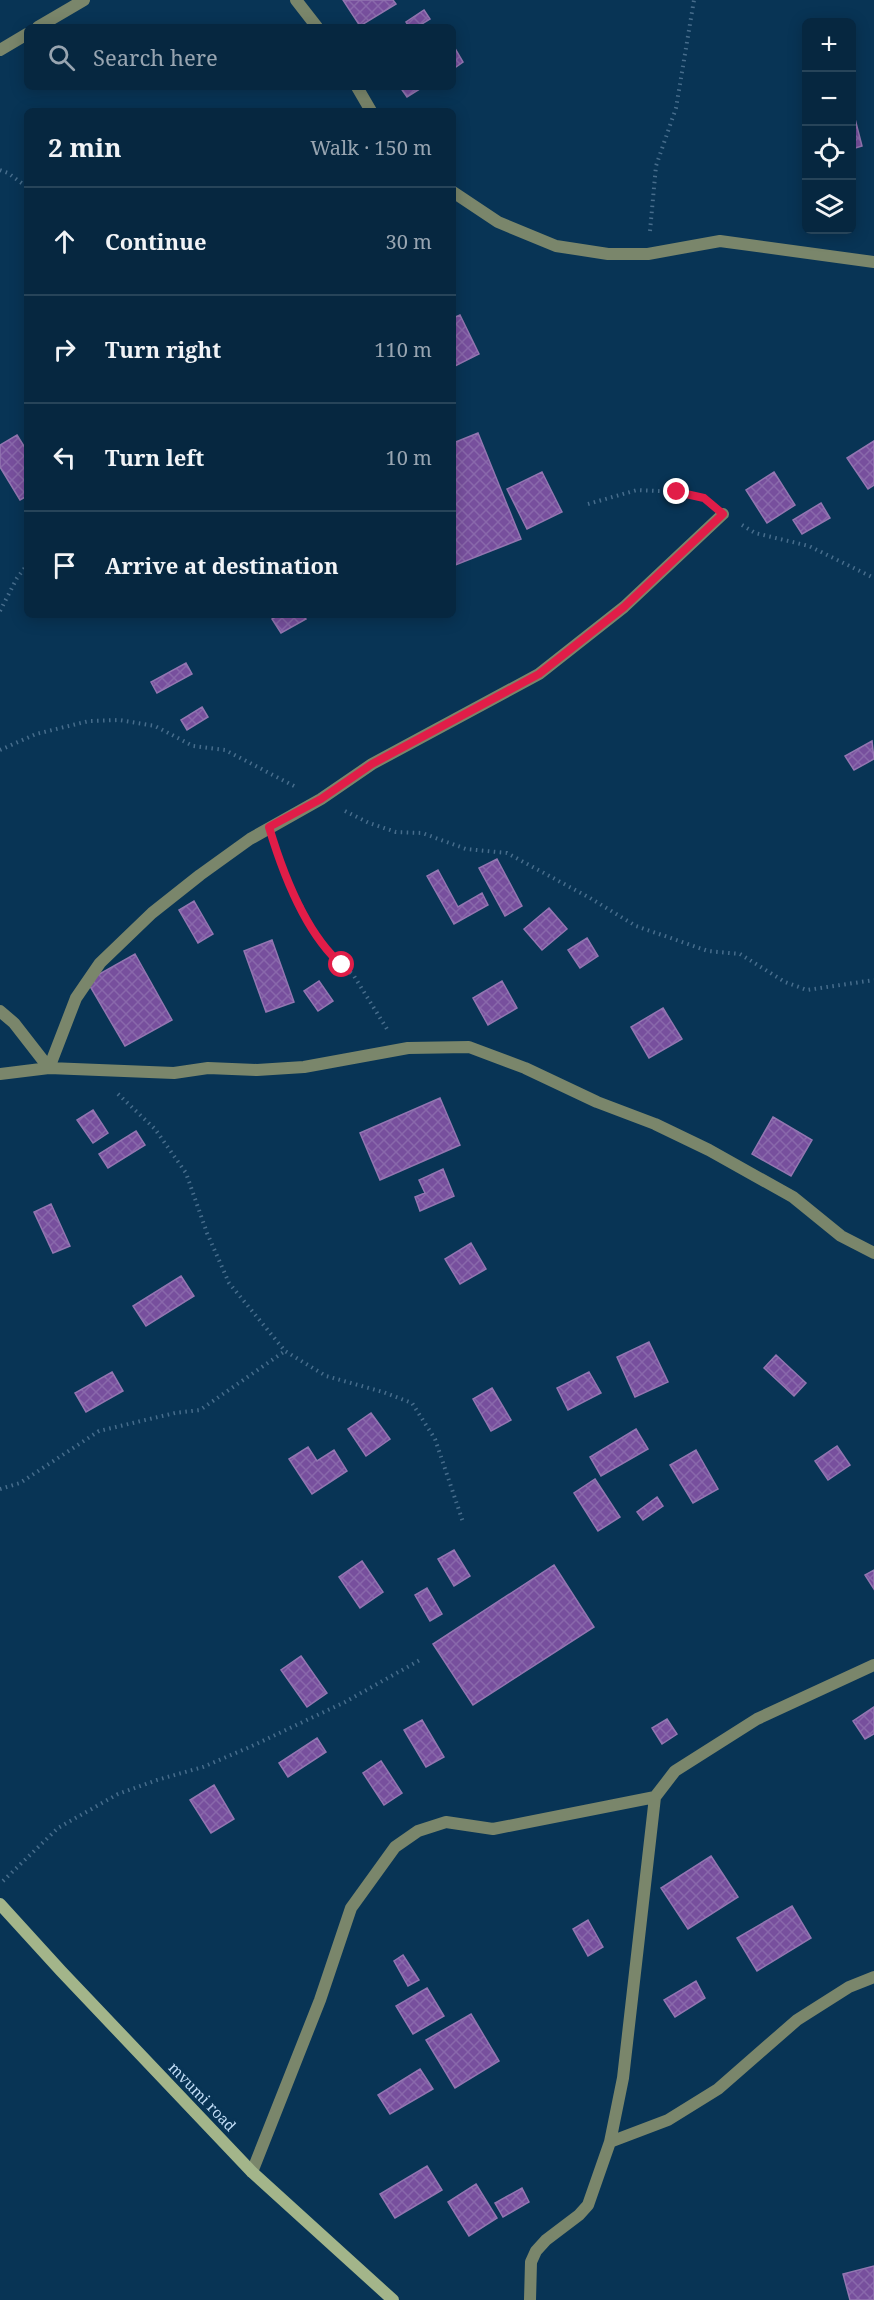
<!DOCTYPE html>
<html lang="en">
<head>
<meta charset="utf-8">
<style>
	body { margin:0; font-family:"Noto Serif",serif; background:#14334b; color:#f1f3f6 }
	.controls { position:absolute; right:18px; top:18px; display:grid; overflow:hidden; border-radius:9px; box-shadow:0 3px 15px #0003 }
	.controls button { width:54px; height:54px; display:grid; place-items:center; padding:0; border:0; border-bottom:2px solid #274459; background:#062740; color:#f1f3f6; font:30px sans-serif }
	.stop { position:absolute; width:18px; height:18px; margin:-14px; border:4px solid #e11d48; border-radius:50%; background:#fff }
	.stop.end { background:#e11d48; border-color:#fff; box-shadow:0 2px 6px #0008 }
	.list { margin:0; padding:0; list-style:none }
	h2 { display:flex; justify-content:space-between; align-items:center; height:78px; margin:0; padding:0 24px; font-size:26px }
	h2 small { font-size:20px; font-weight:400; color:#98a5b1 }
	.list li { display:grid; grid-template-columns:39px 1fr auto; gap:18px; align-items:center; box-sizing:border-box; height:108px; padding:0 24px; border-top:2px solid #274459 }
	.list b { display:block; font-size:22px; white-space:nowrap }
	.list em { font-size:20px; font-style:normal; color:#98a5b1 }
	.icon { flex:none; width:33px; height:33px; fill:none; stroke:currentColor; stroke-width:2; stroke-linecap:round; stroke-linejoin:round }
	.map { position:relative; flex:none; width:874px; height:2300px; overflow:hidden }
	.search { position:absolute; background:#062740; box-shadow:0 3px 15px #0003; left:24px; top:24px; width:432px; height:66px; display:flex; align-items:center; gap:15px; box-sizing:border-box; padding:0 21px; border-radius:9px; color:#98a5b1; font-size:22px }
	.panel { position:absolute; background:#062740; box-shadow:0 3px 15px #0003; left:24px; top:108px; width:432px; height:510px; border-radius:9px }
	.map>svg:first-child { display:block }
	.building { fill:url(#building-cross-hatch); stroke:#9376b1; stroke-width:1.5 }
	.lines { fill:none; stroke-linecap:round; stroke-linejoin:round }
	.path { stroke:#476d8c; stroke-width:4; stroke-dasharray:1.5 4.5; stroke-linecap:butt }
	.street { stroke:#7a866b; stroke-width:12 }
	.secondary { stroke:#a3b58a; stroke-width:12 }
	.route { stroke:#e11d48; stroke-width:8 }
	.labels { text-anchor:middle; stroke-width:6; stroke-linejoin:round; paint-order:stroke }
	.street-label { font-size:15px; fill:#c3def8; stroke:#083455 }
</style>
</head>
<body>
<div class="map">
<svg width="874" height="2300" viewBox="0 0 874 2300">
	<defs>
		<pattern id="building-cross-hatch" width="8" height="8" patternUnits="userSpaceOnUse" patternTransform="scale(1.5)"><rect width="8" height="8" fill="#774f9d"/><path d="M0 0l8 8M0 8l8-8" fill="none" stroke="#8968ab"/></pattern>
	</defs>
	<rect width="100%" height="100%" fill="#083455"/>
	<!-- building -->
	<path class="building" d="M343 0H393L396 4 360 26Z
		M424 10 430 19 417 27H409L406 22Z
		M453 45 463 62 453 69Z
		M400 87H423L407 97Z
		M854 115 862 146 852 149V116Z
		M460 315 479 354 453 367V318Z
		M478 433 521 539 453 566V443Z
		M17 435 27 451V496L20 500 0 467V445Z
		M874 441V485L868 489 847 458Z
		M542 472 562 512 527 529 507 489Z
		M774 472 795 505 767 523 746 490Z
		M821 503 830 518 802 534 793 520Z
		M279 615H303L306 619 281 633 272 619Z
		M186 663 192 674 157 693 151 682Z
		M202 707 208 717 187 730 181 720Z
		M872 741 874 759 854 770 845 756Z
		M497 859 522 906 505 916 479 868Z
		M438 870 458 907 482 893 488 905 454 924 427 876Z
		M194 901 213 934 198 943 179 910Z
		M549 908 567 929 542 950 524 929Z
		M587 938 598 956 580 968 568 950Z
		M272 940 294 1002 266 1012 244 951Z
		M135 954 172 1020 125 1046 87 981Z
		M319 981 333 1001 318 1011 304 991Z
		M502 981 517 1008 488 1025 473 998Z
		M663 1008 682 1039 649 1058 631 1027Z
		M440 1098 460 1145 380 1180 360 1133Z
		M93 1110 108 1133 93 1143 77 1120Z
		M773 1117 812 1140 791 1176 752 1154Z
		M136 1131 145 1145 108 1168 99 1154Z
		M443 1169 454 1196 420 1211 415 1197 425 1193 419 1180Z
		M51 1204 70 1246 53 1253 34 1212Z
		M471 1243 486 1269 460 1284 445 1259Z
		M181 1276 194 1296 146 1326 133 1306Z
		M649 1342 668 1382 635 1397 617 1357Z
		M776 1355 806 1383 794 1396 764 1368Z
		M112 1372 123 1391 86 1412 75 1393Z
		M589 1372 601 1393 568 1410 557 1388Z
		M492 1388 511 1420 491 1431 473 1399Z
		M371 1413 390 1439 366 1456 348 1429Z
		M636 1429 648 1449 601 1476 590 1457Z
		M837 1446 850 1465 828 1480 815 1461Z
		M308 1447 317 1461 334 1450 347 1471 312 1494 289 1459Z
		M696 1450 718 1489 693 1503 670 1465Z
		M595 1479 620 1517 598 1531 574 1493Z
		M657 1497 663 1506 643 1520 637 1512Z
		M454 1550 470 1576 454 1586 438 1559Z
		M362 1561 383 1592 360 1608 339 1577Z
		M554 1565 594 1627 473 1705 433 1644Z
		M874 1570V1589L865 1575Z
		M427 1588 442 1614 430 1621 415 1595Z
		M301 1656 327 1693 307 1707 281 1670Z
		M874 1707V1734L865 1739 853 1721Z
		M667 1719 677 1734 662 1744 652 1728Z
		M422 1720 444 1757 426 1767 404 1730Z
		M317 1738 326 1752 288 1777 279 1763Z
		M381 1761 402 1793 384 1805 363 1773Z
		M214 1785 234 1819 211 1833 190 1800Z
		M711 1856 738 1897 688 1929 661 1888Z
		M792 1906 811 1938 757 1971 737 1938Z
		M588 1920 603 1947 588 1956 573 1929Z
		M403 1955 419 1980 408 1986 394 1961Z
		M696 1981 705 1998 675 2017 664 2000Z
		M427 1988 444 2016 413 2034 396 2006Z
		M471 2014 499 2061 455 2088 426 2040Z
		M420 2069 433 2089 390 2114 378 2095Z
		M427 2166 442 2190 395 2218 380 2194Z
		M476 2184 497 2218 469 2236 448 2202Z
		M522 2188 529 2202 503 2217 495 2203Z
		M874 2266V2300H850L843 2274Z"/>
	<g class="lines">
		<!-- path -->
		<path class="path" d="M0 170 8 173 27 187
			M650 231 656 166 676 108 694 0
			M588 504 637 490 677 492 704 498
			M742 525 755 533 809 546 874 578
			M0 611 17 578 27 565
			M0 750 36 734 89 721 119 720 155 726 193 746 225 750 296 787
			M345 811 369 823 396 832 422 833 466 849 507 853 590 898 636 926 708 951 740 954 785 982 807 990 874 980
			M276 851 280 864 318 939 324 947 354 976 387 1029
			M118 1094 155 1129 186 1173 207 1233 229 1283 285 1351 326 1376 383 1392 412 1403 435 1439 463 1522
			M0 1489 20 1483 99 1431 175 1413 200 1410 285 1351
			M3 1881 58 1828 118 1794 157 1780 203 1767 252 1746 345 1702 420 1660"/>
		<!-- street -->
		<path class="street" d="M296 0 317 27
			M38 27 84 0
			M0 50 27 34
			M357 87 371 111
			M453 192 498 222 556 246 608 254H648L720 241 874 262
			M0 1011 14 1023 49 1068
			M49 1068 76 998 100 963 152 913 200 875 250 839 321 799 372 764 539 674 624 607 723 514
			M0 1074 49 1068 174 1073 208 1068 257 1070 304 1067 408 1048 469 1047 525 1068 597 1102 655 1124 709 1150 793 1197 841 1236 874 1253
			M610 2142 668 2120 718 2089 797 2020 849 1987 874 1977
			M252 2172 320 2000 351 1908 395 1847 418 1831 446 1822 493 1829 655 1797
			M530 2300 531 2262 536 2251 546 2240 579 2215 588 2205 610 2142 623 2078 655 1797 675 1771 757 1719 874 1665"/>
		<!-- secondary -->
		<path class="secondary" d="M0 1904 61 1971 252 2172 393 2300"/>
	</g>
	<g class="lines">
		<!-- route -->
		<path class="route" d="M342 965C305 933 283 874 269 827L321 799 372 764 539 674 624 607 723 514 704 498 677 492"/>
	</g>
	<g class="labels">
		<!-- street labels -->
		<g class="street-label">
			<text transform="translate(202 2097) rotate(46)" y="5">mvumi road</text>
		</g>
	</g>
</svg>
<div class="controls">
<button>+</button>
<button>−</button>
<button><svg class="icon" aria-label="locate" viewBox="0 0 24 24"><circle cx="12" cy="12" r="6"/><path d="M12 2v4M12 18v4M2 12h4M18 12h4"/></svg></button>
<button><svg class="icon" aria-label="layers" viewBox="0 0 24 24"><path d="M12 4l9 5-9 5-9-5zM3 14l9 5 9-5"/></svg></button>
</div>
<div class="stop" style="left:342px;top:965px"></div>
<div class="stop end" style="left:677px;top:492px"></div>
<div class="search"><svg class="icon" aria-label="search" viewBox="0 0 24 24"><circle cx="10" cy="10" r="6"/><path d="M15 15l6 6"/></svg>Search here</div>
<section class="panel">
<h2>2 min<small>Walk · 150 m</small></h2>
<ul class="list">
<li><svg class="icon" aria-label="ahead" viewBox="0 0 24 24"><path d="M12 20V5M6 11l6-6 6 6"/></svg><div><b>Continue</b></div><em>30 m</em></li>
<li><svg class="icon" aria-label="right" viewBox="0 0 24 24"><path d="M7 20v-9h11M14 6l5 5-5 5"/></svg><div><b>Turn right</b></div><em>110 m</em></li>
<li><svg class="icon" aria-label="left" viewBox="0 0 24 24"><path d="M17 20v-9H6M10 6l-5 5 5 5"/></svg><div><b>Turn left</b></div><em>10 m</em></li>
<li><svg class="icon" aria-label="arrive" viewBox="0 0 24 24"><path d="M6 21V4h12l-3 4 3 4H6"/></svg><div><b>Arrive at destination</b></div></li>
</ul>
</section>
</div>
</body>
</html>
